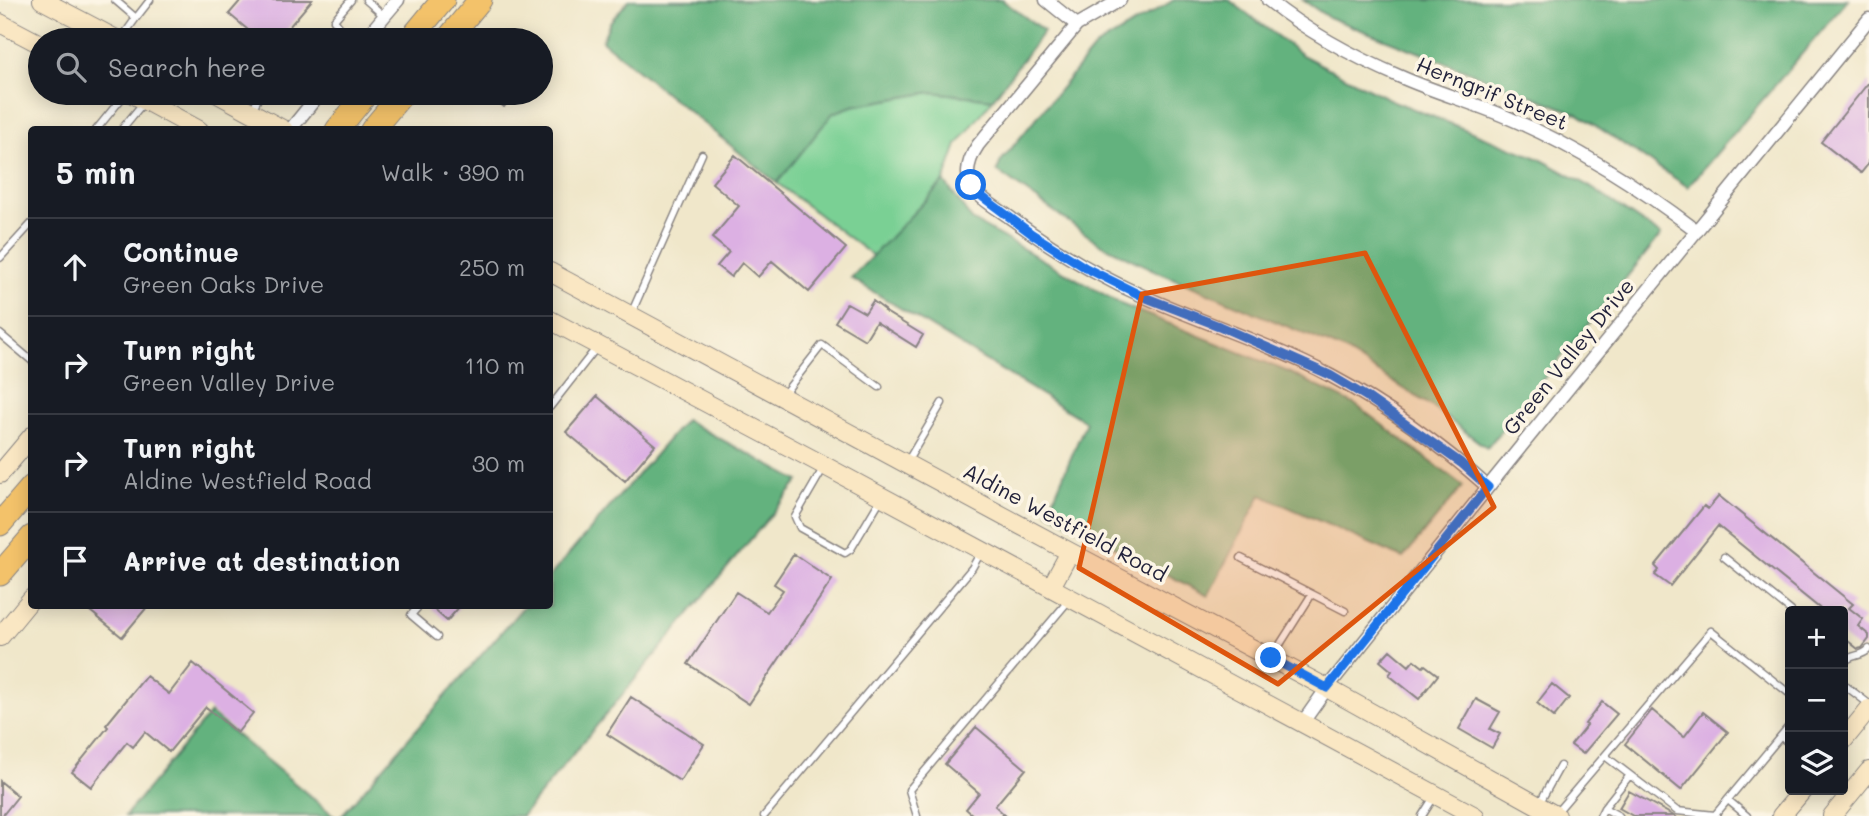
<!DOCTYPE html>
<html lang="en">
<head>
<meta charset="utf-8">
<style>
	body { margin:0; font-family:Mali,sans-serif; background:#20242c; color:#f1f3f6 }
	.controls { position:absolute; right:21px; bottom:21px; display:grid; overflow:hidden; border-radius:7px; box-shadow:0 4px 18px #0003 }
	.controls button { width:63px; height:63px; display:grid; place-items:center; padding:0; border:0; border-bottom:2px solid #363941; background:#171b24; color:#f1f3f6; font:35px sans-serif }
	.stop { position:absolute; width:21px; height:21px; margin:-16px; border:5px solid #1a73e8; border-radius:50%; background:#fff }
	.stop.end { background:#1a73e8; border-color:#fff; box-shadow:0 2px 7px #0008 }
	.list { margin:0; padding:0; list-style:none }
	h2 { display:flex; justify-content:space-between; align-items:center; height:91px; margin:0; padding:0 28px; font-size:30px }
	h2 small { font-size:23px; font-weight:400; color:#9ea1a6 }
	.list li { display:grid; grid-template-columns:46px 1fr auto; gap:21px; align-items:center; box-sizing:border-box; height:98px; padding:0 28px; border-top:2px solid #363941 }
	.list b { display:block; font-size:26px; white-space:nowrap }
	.list p { margin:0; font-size:23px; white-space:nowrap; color:#9ea1a6 }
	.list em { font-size:23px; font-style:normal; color:#9ea1a6 }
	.icon { flex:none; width:38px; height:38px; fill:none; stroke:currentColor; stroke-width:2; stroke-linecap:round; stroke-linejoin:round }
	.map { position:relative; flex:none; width:1869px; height:816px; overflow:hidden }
	.search { position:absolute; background:#171b24; box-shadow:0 4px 18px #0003; left:28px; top:28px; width:525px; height:77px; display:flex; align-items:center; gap:18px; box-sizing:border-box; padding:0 24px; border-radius:38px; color:#9ea1a6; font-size:26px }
	.panel { position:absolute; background:#171b24; box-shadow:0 4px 18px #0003; left:28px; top:126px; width:525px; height:483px; border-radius:7px }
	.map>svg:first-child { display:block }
	.green { fill:#7ad094; stroke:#4e7968; stroke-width:2 }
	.forest { fill:#63b27e; stroke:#426a5c; stroke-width:2 }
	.building { fill:#dcb0e3 }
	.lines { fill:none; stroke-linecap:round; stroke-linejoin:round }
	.service-casing { stroke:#898482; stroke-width:9 }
	.minor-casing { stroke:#898482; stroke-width:15 }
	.secondary-casing { stroke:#898482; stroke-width:20 }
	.motorway-casing { stroke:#898482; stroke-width:25 }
	.service { stroke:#fff; stroke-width:6 }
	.minor { stroke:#fff; stroke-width:12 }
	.secondary { stroke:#fae7c3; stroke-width:18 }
	.motorway { stroke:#f3c26a; stroke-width:23 }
	.route { stroke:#1a73e8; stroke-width:9 }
	.marked { fill:#de560e; fill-opacity:0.2; stroke:#de560e; stroke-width:5; stroke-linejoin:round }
	.labels { text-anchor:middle; stroke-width:7; stroke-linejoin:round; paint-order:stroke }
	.street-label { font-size:21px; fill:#22223b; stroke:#fcf5e5 }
</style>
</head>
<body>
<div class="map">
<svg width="1869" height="816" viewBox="0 0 1869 816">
	<rect width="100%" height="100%" fill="#fcf5e5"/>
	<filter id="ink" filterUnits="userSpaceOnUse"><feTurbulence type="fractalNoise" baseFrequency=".0143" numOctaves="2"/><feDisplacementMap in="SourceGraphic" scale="14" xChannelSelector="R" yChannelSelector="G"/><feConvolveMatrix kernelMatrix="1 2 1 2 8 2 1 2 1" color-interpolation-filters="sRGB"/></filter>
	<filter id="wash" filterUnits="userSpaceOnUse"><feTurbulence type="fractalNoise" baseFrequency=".00686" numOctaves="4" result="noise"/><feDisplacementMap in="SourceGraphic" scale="28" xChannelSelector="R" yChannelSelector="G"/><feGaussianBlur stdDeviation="1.57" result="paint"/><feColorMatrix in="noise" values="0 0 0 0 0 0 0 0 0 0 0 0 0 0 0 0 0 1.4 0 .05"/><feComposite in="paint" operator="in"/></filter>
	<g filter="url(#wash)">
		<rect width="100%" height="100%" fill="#f0e7ca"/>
		<!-- green -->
		<path class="green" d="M932 92 993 99 957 145 944 181 873 256 777 183 833 113 852 106Z"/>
		<!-- forest -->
		<path class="forest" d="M629 0H1002L1044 31 993 99 932 92 852 106 833 113 777 183 602 41 610 22Z
			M1174 0H1229L1302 55 1391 100 1540 159 1586 184 1661 235 1487 448 1431 406 1343 350 1156 271 1100 244 997 171 1001 161 1095 47Z
			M1303 0H1848L1688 187 1578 114 1328 17Z
			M944 181 972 220 1123 305 1286 371 1356 405 1463 486 1403 558 1261 495 1208 596 1048 512 1086 422 851 278Z
			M685 420 799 481 522 816H341L524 606H550V576Z
			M210 713 334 816H125Z"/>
		<g id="blocks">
			<!-- building -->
			<path class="building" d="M241 0H312L278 40H260L229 14Z
				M1869 82V163L1861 173 1821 142Z
				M486 93H516L504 107Z
				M735 155 846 248 809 292 772 261 758 277 742 263 731 277 717 266 729 252 712 238 739 206 712 183Z
				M873 301 885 310 884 311 923 335 916 347 876 322 865 340 835 322 847 303 865 313Z
				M597 396 655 445 625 481 566 432Z
				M1719 496 1853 604 1849 608 1863 619 1858 626 1869 635V639L1862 648 1858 649 1843 637V611H1823L1718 526 1670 586 1655 575 1659 570 1655 566 1704 506 1708 509Z
				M794 554 832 580 749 704 688 664 736 592 767 612 783 590 774 584Z
				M84 606H148L122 637Z
				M430 606H460L447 621Z
				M1390 650 1409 666 1414 660 1423 667 1425 665 1438 675 1419 699 1389 675 1392 671 1380 661Z
				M193 663 253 713 237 733 206 707 169 752 145 732 133 747 127 742 91 787 72 772 108 727 106 725 146 676 169 694Z
				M1552 684 1569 698 1554 717 1537 703Z
				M631 697 704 744 680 781 607 734Z
				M1476 699 1500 712 1490 729 1500 734 1492 748 1459 729Z
				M1602 702 1617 714 1583 754 1571 745 1587 725 1585 724Z
				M1652 710 1684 737 1703 712 1728 732 1681 790 1625 744Z
				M976 727 1026 769 995 806 1006 816H974L966 809 979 793 945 764Z
				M0 781 18 796 2 816H0Z
				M1629 791 1674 816H1633L1619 808Z"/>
		</g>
	</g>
	<g filter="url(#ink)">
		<use href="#blocks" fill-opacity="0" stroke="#898482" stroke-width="2"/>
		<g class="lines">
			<!-- service casing -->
			<g class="service-casing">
				<path id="service" d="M115 0 136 18 121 39
					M351 0 334 20 341 29 355 40
					M366 0 384 16
					M136 18 150 0
					M203 40 209 38 212 40
					M252 110 261 93
					M96 130 126 93
					M121 130 144 102
					M0 258 32 223
					M631 314 702 154
					M0 334 32 361
					M783 395 822 345 879 387
					M550 407 597 347
					M907 462 942 403
					M824 467 795 517 800 528 845 553 851 549 882 497
					M1724 557 1791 611
					M1241 558 1312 594 1272 657
					M1312 594 1345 611
					M419 606 411 615 437 637
					M1843 663C1851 653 1861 658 1869 649
					M1843 684 1869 704
					M1781 737 1790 744
					M1605 756 1677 811 1715 815 1790 725
					M1728 800 1747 816
					M1539 804 1560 766
					M1604 808 1619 816
					M1556 813 1711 631 1790 694
					M764 816 972 568 981 552
					M917 816 909 790 1070 599
					M1422 816 1434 797
					M1600 816 1604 808 1630 775"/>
			</g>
			<!-- minor casing -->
			<g class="minor-casing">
				<path id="minor" d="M1046 0 1077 25
					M1120 0 1077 25 978 145C970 157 964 171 971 185 979 199 999 209 1012 219 1053 249 1097 276 1145 297 1207 324 1272 345 1331 376 1387 406 1441 445 1488 487
					M1268 0C1308 32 1354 57 1401 77 1437 93 1475 103 1511 119 1579 148 1638 186 1697 231
					M364 40 398 0
					M290 130 320 93
					M1303 722 1327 688 1488 487 1869 19"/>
			</g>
			<!-- secondary casing -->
			<g class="secondary-casing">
				<path id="secondary" d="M42 0 118 40
					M0 23 40 44
					M131 93 199 130
					M216 93 284 130
					M550 272 1070 552 1327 688 1557 816
					M550 320 812 459 1475 816
					M0 474 32 436
					M1051 587 1070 552
					M0 637 32 598
					M1843 741 1869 709
					M1781 816 1803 790
					M1832 816 1869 771"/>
			</g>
			<!-- motorway casing -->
			<g class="motorway-casing">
				<path id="motorway" d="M410 40 443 0
					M447 40 480 0
					M337 130 367 93
					M372 130 403 93
					M0 524 32 487
					M0 574 32 537"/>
			</g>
			<!-- service -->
			<use href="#service" class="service"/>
			<!-- minor -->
			<use href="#minor" class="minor"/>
			<!-- secondary -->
			<use href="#secondary" class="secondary"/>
			<!-- motorway -->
			<use href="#motorway" class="motorway"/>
		</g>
	</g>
	<g class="lines" filter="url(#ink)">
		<!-- route -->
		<path class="route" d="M971 185 980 195 1032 234 1086 268 1144 297 1219 326 1330 375 1367 397 1461 463 1488 487 1327 688 1271 658"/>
	</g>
	<!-- marked area -->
	<path class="marked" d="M1365 253 1494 507 1278 684 1079 568 1142 294Z"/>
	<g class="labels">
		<!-- street labels -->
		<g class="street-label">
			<text transform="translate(1492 94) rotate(22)" y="7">Herngrif Street</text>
			<text transform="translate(1569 357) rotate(-51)" y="7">Green Valley Drive</text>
			<text transform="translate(1065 523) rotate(28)" y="7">Aldine Westfield Road</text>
		</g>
	</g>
</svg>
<div class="controls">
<button>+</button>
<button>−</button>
<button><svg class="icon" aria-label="layers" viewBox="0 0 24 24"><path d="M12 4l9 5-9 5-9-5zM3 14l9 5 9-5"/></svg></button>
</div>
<div class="stop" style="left:971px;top:185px"></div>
<div class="stop end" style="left:1271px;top:658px"></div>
<div class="search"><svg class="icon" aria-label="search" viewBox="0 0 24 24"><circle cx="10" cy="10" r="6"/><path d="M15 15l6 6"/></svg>Search here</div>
<section class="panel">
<h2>5 min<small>Walk · 390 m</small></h2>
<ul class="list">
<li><svg class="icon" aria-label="ahead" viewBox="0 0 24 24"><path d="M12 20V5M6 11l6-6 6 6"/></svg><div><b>Continue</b><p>Green Oaks Drive</p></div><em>250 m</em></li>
<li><svg class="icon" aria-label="right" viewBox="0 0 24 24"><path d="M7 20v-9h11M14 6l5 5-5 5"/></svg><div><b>Turn right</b><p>Green Valley Drive</p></div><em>110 m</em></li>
<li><svg class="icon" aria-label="right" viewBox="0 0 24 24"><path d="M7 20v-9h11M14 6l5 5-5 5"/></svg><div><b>Turn right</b><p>Aldine Westfield Road</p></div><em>30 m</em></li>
<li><svg class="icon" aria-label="arrive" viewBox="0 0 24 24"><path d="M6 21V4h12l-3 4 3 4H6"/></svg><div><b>Arrive at destination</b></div></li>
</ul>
</section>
</div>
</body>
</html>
